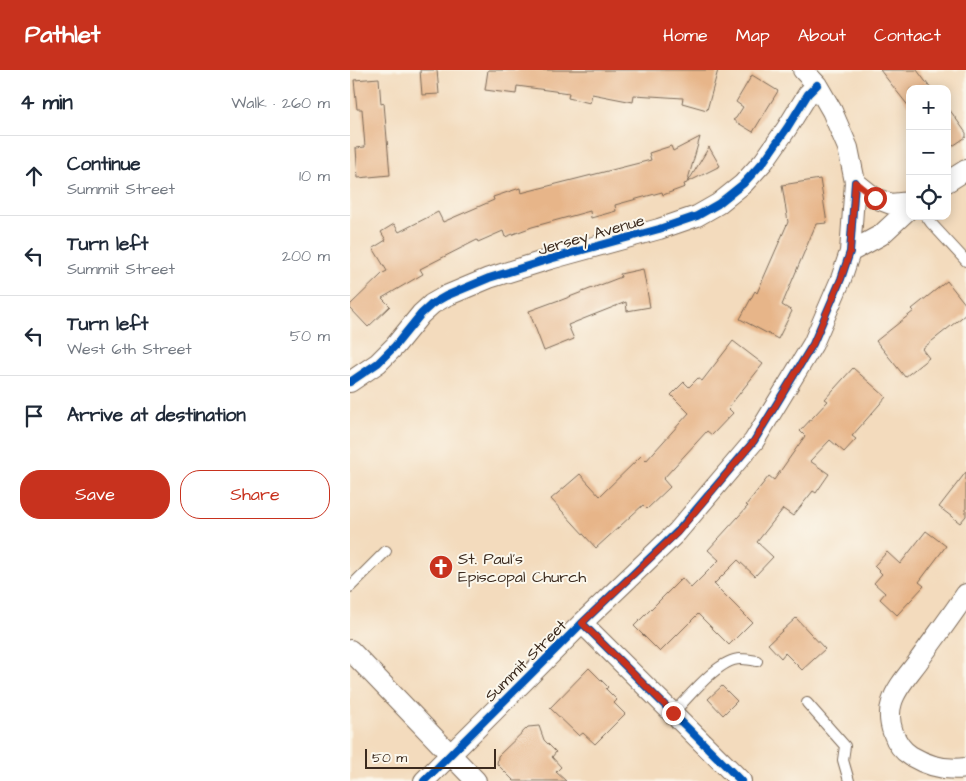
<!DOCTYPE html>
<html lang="en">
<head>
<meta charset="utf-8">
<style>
	body { margin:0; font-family:"Architects Daughter",sans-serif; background:#f6f6f7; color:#1f2937 }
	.controls { position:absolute; right:15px; top:15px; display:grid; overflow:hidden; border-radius:10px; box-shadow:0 2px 12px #0003 }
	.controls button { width:45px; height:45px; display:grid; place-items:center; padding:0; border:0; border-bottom:1px solid #e0e1e3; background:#fff; color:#1f2937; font:25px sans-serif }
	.scale { position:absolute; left:15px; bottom:12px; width:131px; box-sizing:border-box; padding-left:5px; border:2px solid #3b2a1e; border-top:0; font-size:14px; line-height:18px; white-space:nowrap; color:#3b2a1e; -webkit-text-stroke:4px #fbf7ec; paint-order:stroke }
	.stop { position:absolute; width:15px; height:15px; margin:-11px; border:4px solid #c8321e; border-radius:50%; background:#fff }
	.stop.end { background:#c8321e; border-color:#fff; box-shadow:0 1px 5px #0008 }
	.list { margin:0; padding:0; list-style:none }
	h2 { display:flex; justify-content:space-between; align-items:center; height:65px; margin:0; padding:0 20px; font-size:21px }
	h2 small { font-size:16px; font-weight:400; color:#747a83 }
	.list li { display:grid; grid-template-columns:32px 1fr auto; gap:15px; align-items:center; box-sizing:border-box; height:80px; padding:0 20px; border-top:1px solid #e0e1e3 }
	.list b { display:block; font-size:19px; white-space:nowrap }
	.list p { margin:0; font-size:16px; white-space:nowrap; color:#747a83 }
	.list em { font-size:16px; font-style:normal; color:#747a83 }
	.actions { display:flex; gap:10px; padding:15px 20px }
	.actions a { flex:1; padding:11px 0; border:1px solid #c8321e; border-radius:20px; text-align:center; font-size:18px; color:#c8321e }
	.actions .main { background:#c8321e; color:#fff }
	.icon { flex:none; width:28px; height:28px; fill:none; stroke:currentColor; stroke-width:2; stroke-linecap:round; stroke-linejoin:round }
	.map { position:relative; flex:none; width:616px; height:711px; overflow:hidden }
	header { display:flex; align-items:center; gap:30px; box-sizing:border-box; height:70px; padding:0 25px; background:#c8321e; color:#fff }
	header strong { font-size:24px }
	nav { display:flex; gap:28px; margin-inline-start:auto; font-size:18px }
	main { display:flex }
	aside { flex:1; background:#fff }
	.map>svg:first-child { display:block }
	.building { fill:#e7b589 }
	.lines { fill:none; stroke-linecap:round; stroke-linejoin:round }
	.service-casing { stroke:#7b6856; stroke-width:12 }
	.minor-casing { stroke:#7b6856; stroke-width:22 }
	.service { stroke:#fff; stroke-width:10 }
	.minor { stroke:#fff; stroke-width:20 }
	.cycleway-casing { stroke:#fbf7ec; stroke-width:11 }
	.cycleway { stroke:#0057b8; stroke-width:8 }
	.route { stroke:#c8321e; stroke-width:6 }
	.labels { text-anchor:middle; stroke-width:4; stroke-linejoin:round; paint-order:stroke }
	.street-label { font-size:16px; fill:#3b2a1e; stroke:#fbf7ec }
	.poi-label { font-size:16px; fill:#3b2a1e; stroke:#fbf7ec; text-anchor:start }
</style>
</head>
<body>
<header>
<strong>Pathlet</strong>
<nav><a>Home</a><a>Map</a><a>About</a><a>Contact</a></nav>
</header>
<main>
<aside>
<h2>4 min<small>Walk · 260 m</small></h2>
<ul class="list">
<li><svg class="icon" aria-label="ahead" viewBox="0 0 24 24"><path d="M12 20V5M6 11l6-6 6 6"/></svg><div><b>Continue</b><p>Summit Street</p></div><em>10 m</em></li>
<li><svg class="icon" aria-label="left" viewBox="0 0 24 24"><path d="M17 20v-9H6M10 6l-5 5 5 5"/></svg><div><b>Turn left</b><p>Summit Street</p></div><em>200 m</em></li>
<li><svg class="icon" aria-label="left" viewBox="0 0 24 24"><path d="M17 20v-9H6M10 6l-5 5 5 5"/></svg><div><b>Turn left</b><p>West 6th Street</p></div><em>50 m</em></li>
<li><svg class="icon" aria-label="arrive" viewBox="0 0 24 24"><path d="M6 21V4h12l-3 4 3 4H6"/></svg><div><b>Arrive at destination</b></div></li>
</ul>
<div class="actions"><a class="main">Save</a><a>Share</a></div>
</aside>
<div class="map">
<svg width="616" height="711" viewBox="0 0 616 711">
	<rect width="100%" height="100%" fill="#fbf7ec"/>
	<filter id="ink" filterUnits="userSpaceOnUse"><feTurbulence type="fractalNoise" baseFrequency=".02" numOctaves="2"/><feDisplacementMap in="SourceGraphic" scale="10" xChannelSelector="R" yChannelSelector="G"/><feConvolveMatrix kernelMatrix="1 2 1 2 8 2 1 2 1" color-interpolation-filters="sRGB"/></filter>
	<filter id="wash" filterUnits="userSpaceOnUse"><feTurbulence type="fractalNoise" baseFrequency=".0096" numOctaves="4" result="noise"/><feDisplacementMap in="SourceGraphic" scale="20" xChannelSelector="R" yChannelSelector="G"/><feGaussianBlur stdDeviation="1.12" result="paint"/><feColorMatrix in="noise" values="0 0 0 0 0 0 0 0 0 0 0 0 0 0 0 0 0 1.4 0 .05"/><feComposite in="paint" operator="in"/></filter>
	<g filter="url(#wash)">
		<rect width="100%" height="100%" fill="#f3dbbd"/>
		<g id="blocks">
			<!-- building -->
			<path class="building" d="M70 0H87L89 24 72 25Z
				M138 0H368L357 40 332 33 333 28 284 25 283 32 242 24 240 33 218 28 219 23 167 16 166 24 135 20Z
				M530 0H567L581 19H560V38Z
				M402 5 428 21 403 62 383 50 386 48 393 37 386 32Z
				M29 8 31 34 34 33 40 105 8 108 6 78 15 77 12 39H7L4 10Z
				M597 36 616 63V67L597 80Z
				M350 67 337 113 334 114 335 117 313 125 312 122 265 135 266 141 241 148 240 141 182 157 155 167 153 161 128 172 127 170 70 199 73 204 32 228 40 236 18 257 0 238V235L33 203 37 201 23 178 36 170 31 162 44 154 49 162 88 142 93 152 144 130 143 127 170 118 171 123 301 90 299 83 321 76 323 81Z
				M359 77 370 96 338 112Z
				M470 109 477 153 466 154 432 235 442 241 428 269 390 249 405 221 407 223 438 152 432 115Z
				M293 199 300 237 277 241 276 232 218 255 224 269 194 281 179 241 209 230V231L271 207 270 204Z
				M597 211 616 235V244L572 279 579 288 555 307 526 271 564 241 562 239Z
				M383 271 413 294 378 338 383 343 362 365 357 361 313 409 320 417 297 439 293 435 246 478 201 429 230 404 250 426 291 386 296 391 339 343 321 325 334 312 339 317 348 308 352 311Z
				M503 298 536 327 502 366 506 369 494 382 480 370 460 391 479 404 466 423 463 421 443 446 433 439 407 472 423 487 405 506 388 490 364 514 402 552 379 575 348 544 310 582 284 556 332 508 341 518 369 490 358 480 398 436 396 435 419 406 424 410 455 366 450 361 478 331 475 329Z
				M616 402V446L610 453 589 437Z
				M576 461 596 476 569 512 574 516 547 545 530 529 535 523 524 513 532 504 524 496 537 482 550 494Z
				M446 548 475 579 452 600 435 583 431 588 418 574Z
				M239 598 258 617 256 619 267 630 264 633 275 644 245 674 233 663 229 666 200 638Z
				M372 616 387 631 373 645 358 629Z
				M189 656 194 670 206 682 202 687 211 697 206 702 216 711H164L147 694 148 686 178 657Z"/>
		</g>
	</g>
	<g filter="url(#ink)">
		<use href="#blocks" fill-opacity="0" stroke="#7b6856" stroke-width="1"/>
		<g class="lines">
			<!-- service casing -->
			<g class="service-casing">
				<path id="service" d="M576 146 581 153 616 191
					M0 517 36 481
					M457 633 495 676 493 690 499 711
					M323 643C338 628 369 588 391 589 396 589 402 590 407 591"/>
			</g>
			<!-- minor casing -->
			<g class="minor-casing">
				<path id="minor" d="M453 0 467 15 482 41 498 78 505 112 525 128 541 134 560 132
					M597 112 616 100
					M500 182 531 165 560 138
					M0 312 28 293 45 276 71 244 82 234 96 226 139 208 200 189 309 159 347 146 368 134 393 114 414 91 437 58 458 24 467 15
					M616 524C600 548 583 570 567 593 558 605 546 618 542 632 536 650 544 676 561 686 578 696 596 701 616 698
					M232 553 391 711
					M0 580 126 711
					M74 711 232 553 327 462 404 371 463 274 491 209 500 182 505 112"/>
			</g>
			<!-- service -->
			<use href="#service" class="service"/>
			<!-- minor -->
			<use href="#minor" class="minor"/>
			<!-- cycleway casing -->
			<g class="cycleway-casing">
				<path id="cycleway" d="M0 312 28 293 45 276 71 244 82 234 96 226 139 208 200 189 309 159 347 146 368 134 393 114 414 91 437 58 458 24 467 15
					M232 553 391 711
					M74 711 232 553 327 462 404 371 463 274 491 209 500 182 505 112"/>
			</g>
			<!-- cycleway -->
			<use href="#cycleway" class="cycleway"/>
		</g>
	</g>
	<g class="lines" filter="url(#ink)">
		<!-- route -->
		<path class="route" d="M323 643 232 553 328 462 404 371 463 274 491 209 500 182 505 112 525 128"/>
	</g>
	<!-- icons -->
	<defs>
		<g id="church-disc" transform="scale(1.25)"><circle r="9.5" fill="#c8321e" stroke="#fbf7ec"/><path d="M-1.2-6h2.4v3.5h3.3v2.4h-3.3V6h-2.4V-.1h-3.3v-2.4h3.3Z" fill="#fff"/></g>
	</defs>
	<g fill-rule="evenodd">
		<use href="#church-disc" x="91" y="497"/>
	</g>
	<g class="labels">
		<!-- street labels -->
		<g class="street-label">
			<text transform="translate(241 164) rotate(-16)" y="6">Jersey Avenue</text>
			<text transform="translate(175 590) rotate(-45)" y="6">Summit Street</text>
		</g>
		<!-- poi labels -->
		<g class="poi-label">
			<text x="108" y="494">St. Paul's<tspan x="108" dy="18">Episcopal Church</tspan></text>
		</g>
	</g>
</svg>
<div class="controls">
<button>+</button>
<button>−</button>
<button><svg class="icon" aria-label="locate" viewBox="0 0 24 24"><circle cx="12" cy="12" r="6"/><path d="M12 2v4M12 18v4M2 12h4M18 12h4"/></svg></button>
</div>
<div class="scale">50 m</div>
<div class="stop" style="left:525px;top:128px"></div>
<div class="stop end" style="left:323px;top:643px"></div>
</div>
</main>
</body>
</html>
